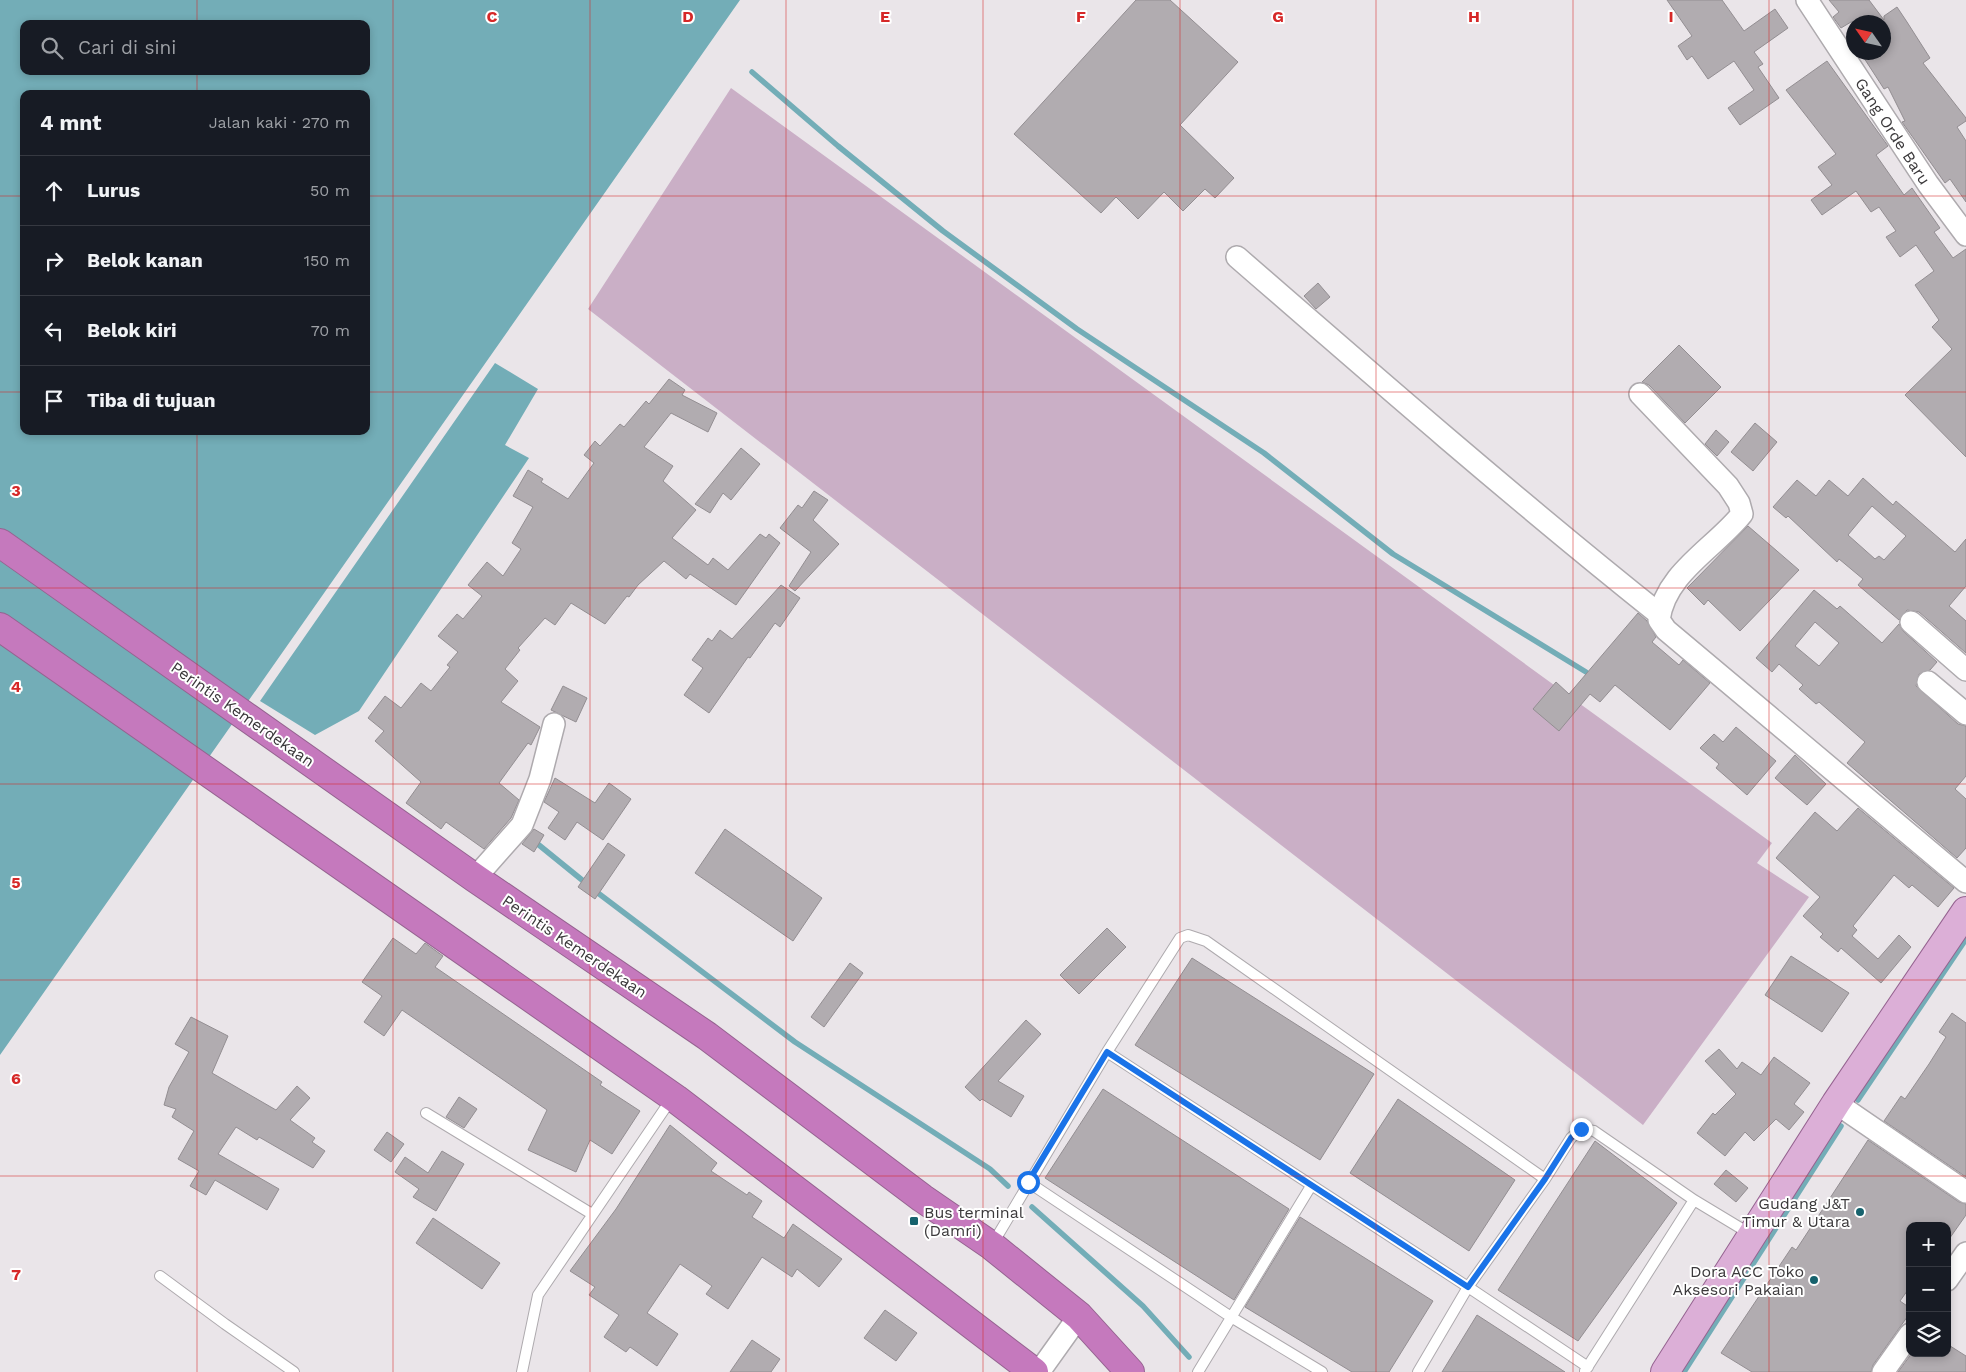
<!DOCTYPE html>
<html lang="id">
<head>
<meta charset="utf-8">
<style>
	body { margin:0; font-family:"Work Sans",sans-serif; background:#20242c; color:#f1f3f6 }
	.controls { position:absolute; right:15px; bottom:15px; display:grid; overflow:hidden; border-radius:10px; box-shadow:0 2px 8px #0003 }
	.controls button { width:45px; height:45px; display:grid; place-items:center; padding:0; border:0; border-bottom:1px solid #363941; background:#171b24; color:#f1f3f6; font:25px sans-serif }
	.compass { position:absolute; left:1846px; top:15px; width:45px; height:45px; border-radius:50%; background:#171b24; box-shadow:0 2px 8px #0003; rotate:304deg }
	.stop { position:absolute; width:15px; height:15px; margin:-11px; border:4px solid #1a73e8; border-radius:50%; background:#fff }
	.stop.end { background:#1a73e8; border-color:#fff; box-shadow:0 1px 5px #0008 }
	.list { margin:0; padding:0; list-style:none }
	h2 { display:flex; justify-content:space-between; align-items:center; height:65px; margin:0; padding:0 20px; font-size:21px }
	h2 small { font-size:16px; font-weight:400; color:#9ea1a6 }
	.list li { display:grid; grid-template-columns:32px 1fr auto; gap:15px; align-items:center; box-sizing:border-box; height:70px; padding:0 20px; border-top:1px solid #363941 }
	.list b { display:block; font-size:19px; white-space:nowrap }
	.list em { font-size:16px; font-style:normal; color:#9ea1a6 }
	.icon { flex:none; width:28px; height:28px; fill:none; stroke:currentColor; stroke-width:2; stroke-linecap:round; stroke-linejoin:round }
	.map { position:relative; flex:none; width:1966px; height:1372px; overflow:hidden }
	.search { position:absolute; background:#171b24; box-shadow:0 2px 8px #0003; left:20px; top:20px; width:350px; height:55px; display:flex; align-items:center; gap:12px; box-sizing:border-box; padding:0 18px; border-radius:10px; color:#9ea1a6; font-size:19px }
	.panel { position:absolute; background:#171b24; box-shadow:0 2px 8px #0003; left:20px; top:90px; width:350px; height:345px; border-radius:10px }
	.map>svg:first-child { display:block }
	.green { fill:#caafc6 }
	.water { fill:#73adb7; fill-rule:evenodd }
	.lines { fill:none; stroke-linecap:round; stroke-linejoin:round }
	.stream { stroke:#73adb7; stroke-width:5.5 }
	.building { fill:#b1acb0; stroke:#938e92; fill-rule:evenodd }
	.lane-casing { stroke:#aeaaae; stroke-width:12 }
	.street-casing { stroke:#aeaaae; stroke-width:24 }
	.primary-casing { stroke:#956390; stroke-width:30 }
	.highway-casing { stroke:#956390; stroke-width:30 }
	.lane { stroke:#fff; stroke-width:10 }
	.street { stroke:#fff; stroke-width:21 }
	.primary { stroke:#dcafd7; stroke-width:28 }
	.highway { stroke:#c579bd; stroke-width:28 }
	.route { stroke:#1a73e8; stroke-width:6 }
	.grid { fill:none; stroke:#d62828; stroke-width:1; stroke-opacity:0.55 }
	.poi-dot { fill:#16626d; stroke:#fff; stroke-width:2 }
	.labels { text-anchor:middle; stroke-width:4; stroke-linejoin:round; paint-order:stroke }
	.street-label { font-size:16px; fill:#3b393b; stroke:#fff }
	.poi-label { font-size:16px; fill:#3b393b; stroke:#fff; text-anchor:end }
	.grid-label { font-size:16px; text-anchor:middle; font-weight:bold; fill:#d62828; stroke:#fff; stroke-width:4; stroke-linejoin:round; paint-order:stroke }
</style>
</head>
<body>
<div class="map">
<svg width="1966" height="1372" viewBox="0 0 1966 1372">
	<rect width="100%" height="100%" fill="#eae5e9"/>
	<!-- green -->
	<path class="green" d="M731 88 1772 843 1757 863 1809 897 1643 1125 588 309Z"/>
	<!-- water -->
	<path class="water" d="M0 0H740L0 1055ZM24 24H366V71H24ZM24 94H366V431H24Z
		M495 363 538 389 505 445 529 458 359 711 315 735 260 701Z"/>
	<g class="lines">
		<!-- stream -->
		<path class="stream" d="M752 72 838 146 943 231 1077 329 1264 453 1393 554 1586 672
			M534 841 587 884
			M594 890 795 1042 990 1169 1008 1186
			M1858 1100 1966 939
			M1032 1207 1143 1306 1189 1357
			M1684 1372 1841 1126"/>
	</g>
	<!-- building -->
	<path class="building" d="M1136 0H1170L1238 62 1180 125 1234 178 1215 198 1205 189 1183 211 1164 192 1138 219 1116 197 1101 213 1014 134Z
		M1667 0H1722L1744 31 1775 9 1788 28 1754 52 1763 64 1758 67 1779 98 1740 125 1728 108 1754 90 1734 61 1708 79 1692 56 1687 60 1678 46 1692 36Z
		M1829 0H1869L1884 20V16L1897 7 1907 22 1930 58 1923 63 1966 118V121L1957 127 1966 141V202L1950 179 1945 183 1914 139 1902 122 1905 121 1888 87 1884 89 1864 58 1873 52H1884V22H1851L1841 28 1833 17 1839 12Z
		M1827 61 1888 146 1876 155 1904 195 1912 188 1940 228 1934 232 1953 258 1966 249V457L1905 395 1952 349 1932 327 1939 320 1915 285 1934 271 1916 245 1900 257 1886 237 1896 231 1879 207 1871 212 1856 191 1822 215 1811 200 1832 185 1818 167 1836 154 1786 90Z
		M1318 283 1330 297 1316 309 1304 296Z
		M1679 345 1721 387 1685 423 1649 385 1642 382Z
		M669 379 685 390 682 395 717 413 708 432 671 413 644 447 673 466 663 481 696 510 672 538 708 565 713 558 728 570 760 534 766 538 769 534 780 543 736 605 690 574 686 579 664 561 638 585 629 597 627 596 605 624 571 603 555 625 545 618 518 648 520 650 505 669 518 681 501 702 540 727 531 745 528 743 499 783 519 800 511 818 484 849 446 822 441 829 406 803 421 782 375 741 384 731 368 718 385 696 401 708 421 683 431 691 450 667 447 665 458 652 438 636 457 614 463 619 482 596 468 585 487 562 503 576 521 549 512 543 533 507 513 496 528 470 543 479 541 482 568 499 594 463 584 455 595 441 600 446 620 424 624 427 646 401 649 404Z
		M1755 423 1777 442 1753 471 1731 452Z
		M1716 430 1729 442 1717 456 1705 444Z
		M741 448 760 464 731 500 723 493 710 513 695 504Z
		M1863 478 1893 505 1896 501 1955 552 1966 539V586L1949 606 1966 621V653L1919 612 1907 610 1899 620 1858 585 1863 579 1839 559 1837 562 1788 516 1786 518 1773 507 1797 480 1816 496 1829 480 1848 496ZM1872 506 1906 536 1884 560 1879 556 1875 559 1848 535Z
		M814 491 828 500 813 520 839 544 795 591 789 586 811 552 780 528 798 505 802 508Z
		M1748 526 1799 570 1740 631 1708 600 1704 605 1687 588Z
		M781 585 800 598 780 627 775 623 750 658 748 657 709 713 684 695 703 668 692 660 708 638 712 641 720 630 732 639Z
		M1814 590 1837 609 1840 606 1882 643 1899 624 1903 631 1937 662 1930 670 1919 674 1916 686 1958 724 1966 726V776L1955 789 1966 799V848L1957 858 1847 763 1865 742 1819 702 1816 704 1799 689 1803 685 1779 664 1772 672 1756 658ZM1815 622 1839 643 1819 666 1795 646Z
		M1638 613 1647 621 1656 637 1652 642 1679 665 1683 660 1710 683 1670 730 1615 685 1600 702 1590 694 1559 731 1533 709 1556 682 1569 694Z
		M563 686 587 698 576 722 551 710Z
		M1736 727 1776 761 1747 795 1716 768 1719 764 1700 748 1714 734 1723 742Z
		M1795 755 1826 784 1807 805 1775 778Z
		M555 778 595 803 609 783 631 799 603 840 577 822 565 840 548 828 559 812 544 802Z
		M1858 808 1954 888 1938 907 1912 885 1909 888 1894 875 1853 926 1857 930 1852 936 1878 959 1899 935 1911 947 1881 983 1841 948 1838 952 1820 937 1823 934 1803 916 1820 897 1776 858 1815 812 1837 831Z
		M534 829 544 835 534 852 522 844Z
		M725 829 822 898 793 941 695 873Z
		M608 843 625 855 595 899 578 887Z
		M1107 928 1126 947 1079 994 1060 975Z
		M393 938 416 954 425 943 443 956 435 967 602 1082 600 1085 640 1111 612 1154 590 1140 576 1172 528 1150 547 1110 402 1010 384 1036 364 1022 382 996 362 982Z
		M1791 956 1849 993 1822 1032 1765 995Z
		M1192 958 1374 1074 1320 1160 1135 1045Z
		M850 963 863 973 824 1027 811 1017Z
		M1952 1013 1966 1023V1177L1884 1121 1901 1096 1905 1099 1929 1064 1946 1037 1939 1032Z
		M191 1017 228 1036 212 1073 276 1110 297 1086 310 1098 290 1120 315 1138 312 1142 325 1151 313 1168 259 1137 257 1140 236 1127 218 1154 279 1189 267 1210 215 1180 206 1195 190 1186 199 1171 178 1159 194 1131 172 1117 176 1109 164 1105 169 1087 189 1052 175 1044Z
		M1026 1020 1041 1034 998 1081 1024 1096 1011 1117 982 1099 980 1101 965 1087Z
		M1719 1049 1737 1069 1742 1062 1761 1075 1774 1057 1810 1083 1794 1104 1804 1112 1789 1130 1776 1119 1754 1141 1745 1132 1725 1156 1697 1133 1713 1113 1715 1115 1736 1094 1705 1061Z
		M1103 1089 1289 1209 1234 1300 1045 1178Z
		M459 1097 477 1109 464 1128 446 1117Z
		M1398 1099 1515 1180 1469 1251 1350 1173Z
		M670 1125 717 1163 711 1171 747 1195 749 1192 762 1201 752 1217 784 1238 793 1224 842 1259 819 1287 797 1269 792 1277 762 1257 728 1309 706 1294 712 1286 680 1264 647 1313 678 1334 657 1366 630 1347 626 1352 604 1337 619 1315 589 1295 595 1287 570 1271 616 1209Z
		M387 1132 404 1144 391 1162 374 1150Z
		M1868 1140 1959 1202 1966 1204V1215L1947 1242V1226H1910V1287L1900 1301 1910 1308V1313L1873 1365 1871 1372H1752L1721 1353 1792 1247 1796 1250Z
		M1595 1141 1677 1203 1578 1341 1498 1290Z
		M442 1151 464 1164 436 1211 413 1197 419 1189 395 1172 405 1157 428 1173Z
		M1726 1170 1748 1188 1736 1202 1714 1184Z
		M1300 1217 1433 1301 1389 1372H1352L1245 1307Z
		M433 1218 500 1263 482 1289 416 1243Z
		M885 1310 917 1333 896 1361 864 1338Z
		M1477 1315 1565 1372H1442Z
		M752 1340 780 1359 771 1372H730Z
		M1947 1344 1966 1356V1372H1898L1912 1353H1947Z"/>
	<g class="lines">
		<!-- lane casing -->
		<g class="lane-casing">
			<path id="lane" d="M1107 1052 1180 938 1188 935 1206 941 1545 1179
				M426 1113 592 1214
				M1028 1182 1231 1317 1322 1372
				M992 1245 1107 1052 1468 1287 1418 1372
				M160 1276 225 1324 294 1372
				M1588 1367 1468 1287 1545 1179 1571 1138 1581 1129 1594 1131 1694 1200 1752 1235
				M1585 1371 1694 1200
				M522 1372 538 1295 672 1098
				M1198 1372 1311 1186"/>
		</g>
		<!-- street casing -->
		<g class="street-casing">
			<path id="street" d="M1807 0 1928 184 1966 235
				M1237 257C1376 378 1515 499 1659 614
				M1640 394 1728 486 1739 503 1742 514C1715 548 1665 573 1659 620L1666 630 1966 882
				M1911 622 1966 670
				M1928 682 1966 714
				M475 878 522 825 540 779 554 724
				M1836 1103 1966 1192
				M1947 1280 1966 1253
				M1039 1372 1079 1316
				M1883 1372 1910 1334"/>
		</g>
		<!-- primary casing -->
		<g class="primary-casing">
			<path id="primary" d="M1665 1372 1836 1103 1966 911"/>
		</g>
		<!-- highway casing -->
		<g class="highway-casing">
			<path id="highway" d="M0 543 475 878 707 1036 922 1198 992 1246 1079 1316 1130 1372
				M0 627 676 1099 1034 1372"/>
		</g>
		<!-- lane -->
		<use href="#lane" class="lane"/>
		<!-- street -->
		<use href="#street" class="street"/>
		<!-- primary -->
		<use href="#primary" class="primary"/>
		<!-- highway -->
		<use href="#highway" class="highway"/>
	</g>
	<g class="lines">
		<!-- route -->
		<path class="route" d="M1028 1182 1107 1052 1468 1287 1545 1179 1571 1138 1581 1129"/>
	</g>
	<!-- grid -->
	<path class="grid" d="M197 0V24M393 0V1372M590 0V1372M786 0V1372M983 0V1372M1180 0V1372M1376 0V1372M1573 0V1372M1769 0V1372M197 71V94M0 196H24M366 196H1966M0 392H24M366 392H1966M197 431V1372M0 588H1966M0 784H1966M0 980H1966M0 1176H1966"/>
	<!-- markers -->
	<g class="poi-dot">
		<circle cx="1860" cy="1212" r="5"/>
		<rect x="909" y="1216" width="10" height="10" rx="2.5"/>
		<circle cx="1814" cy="1280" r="5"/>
	</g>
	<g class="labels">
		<!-- street labels -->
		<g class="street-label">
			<text transform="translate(1893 131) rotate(57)" y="6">Gang Orde Baru</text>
			<text transform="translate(243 714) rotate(35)" y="6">Perintis Kemerdekaan</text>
			<text transform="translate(575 946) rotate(34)" y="6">Perintis Kemerdekaan</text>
		</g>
		<!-- poi labels -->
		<g class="poi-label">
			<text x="1850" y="1209">Gudang J&amp;T<tspan x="1850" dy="18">Timur &amp; Utara</tspan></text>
			<text x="924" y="1218" text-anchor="start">Bus terminal<tspan x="924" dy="18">(Damri)</tspan></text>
			<text x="1804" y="1277">Dora ACC Toko<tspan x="1804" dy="18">Aksesori Pakaian</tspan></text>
		</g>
	</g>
	<g class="grid-label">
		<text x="492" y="22">C</text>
		<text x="688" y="22">D</text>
		<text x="885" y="22">E</text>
		<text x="1081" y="22">F</text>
		<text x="1278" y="22">G</text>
		<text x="1474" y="22">H</text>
		<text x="1671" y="22">I</text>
		<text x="16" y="496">3</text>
		<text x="16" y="692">4</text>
		<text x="16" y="888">5</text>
		<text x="16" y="1084">6</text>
		<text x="16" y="1280">7</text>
	</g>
</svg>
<div class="controls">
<button>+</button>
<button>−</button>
<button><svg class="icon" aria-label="layers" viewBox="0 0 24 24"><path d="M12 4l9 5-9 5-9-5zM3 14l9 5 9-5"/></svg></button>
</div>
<svg class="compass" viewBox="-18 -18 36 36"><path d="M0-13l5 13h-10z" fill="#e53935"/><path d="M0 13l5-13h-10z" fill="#9ea1a6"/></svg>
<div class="stop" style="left:1028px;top:1182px"></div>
<div class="stop end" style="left:1581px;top:1129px"></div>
<div class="search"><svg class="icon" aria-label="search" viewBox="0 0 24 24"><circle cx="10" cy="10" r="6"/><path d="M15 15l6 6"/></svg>Cari di sini</div>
<section class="panel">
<h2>4 mnt<small>Jalan kaki · 270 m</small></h2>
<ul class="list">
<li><svg class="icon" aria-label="ahead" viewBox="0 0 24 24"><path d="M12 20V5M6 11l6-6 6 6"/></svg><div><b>Lurus</b></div><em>50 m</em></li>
<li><svg class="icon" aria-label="right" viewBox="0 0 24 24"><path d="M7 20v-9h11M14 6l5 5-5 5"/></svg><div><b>Belok kanan</b></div><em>150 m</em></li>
<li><svg class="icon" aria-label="left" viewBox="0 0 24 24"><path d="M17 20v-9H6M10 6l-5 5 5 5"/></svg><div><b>Belok kiri</b></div><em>70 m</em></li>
<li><svg class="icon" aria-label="arrive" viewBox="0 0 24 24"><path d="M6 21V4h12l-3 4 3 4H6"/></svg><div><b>Tiba di tujuan</b></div></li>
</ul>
</section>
</div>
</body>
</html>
